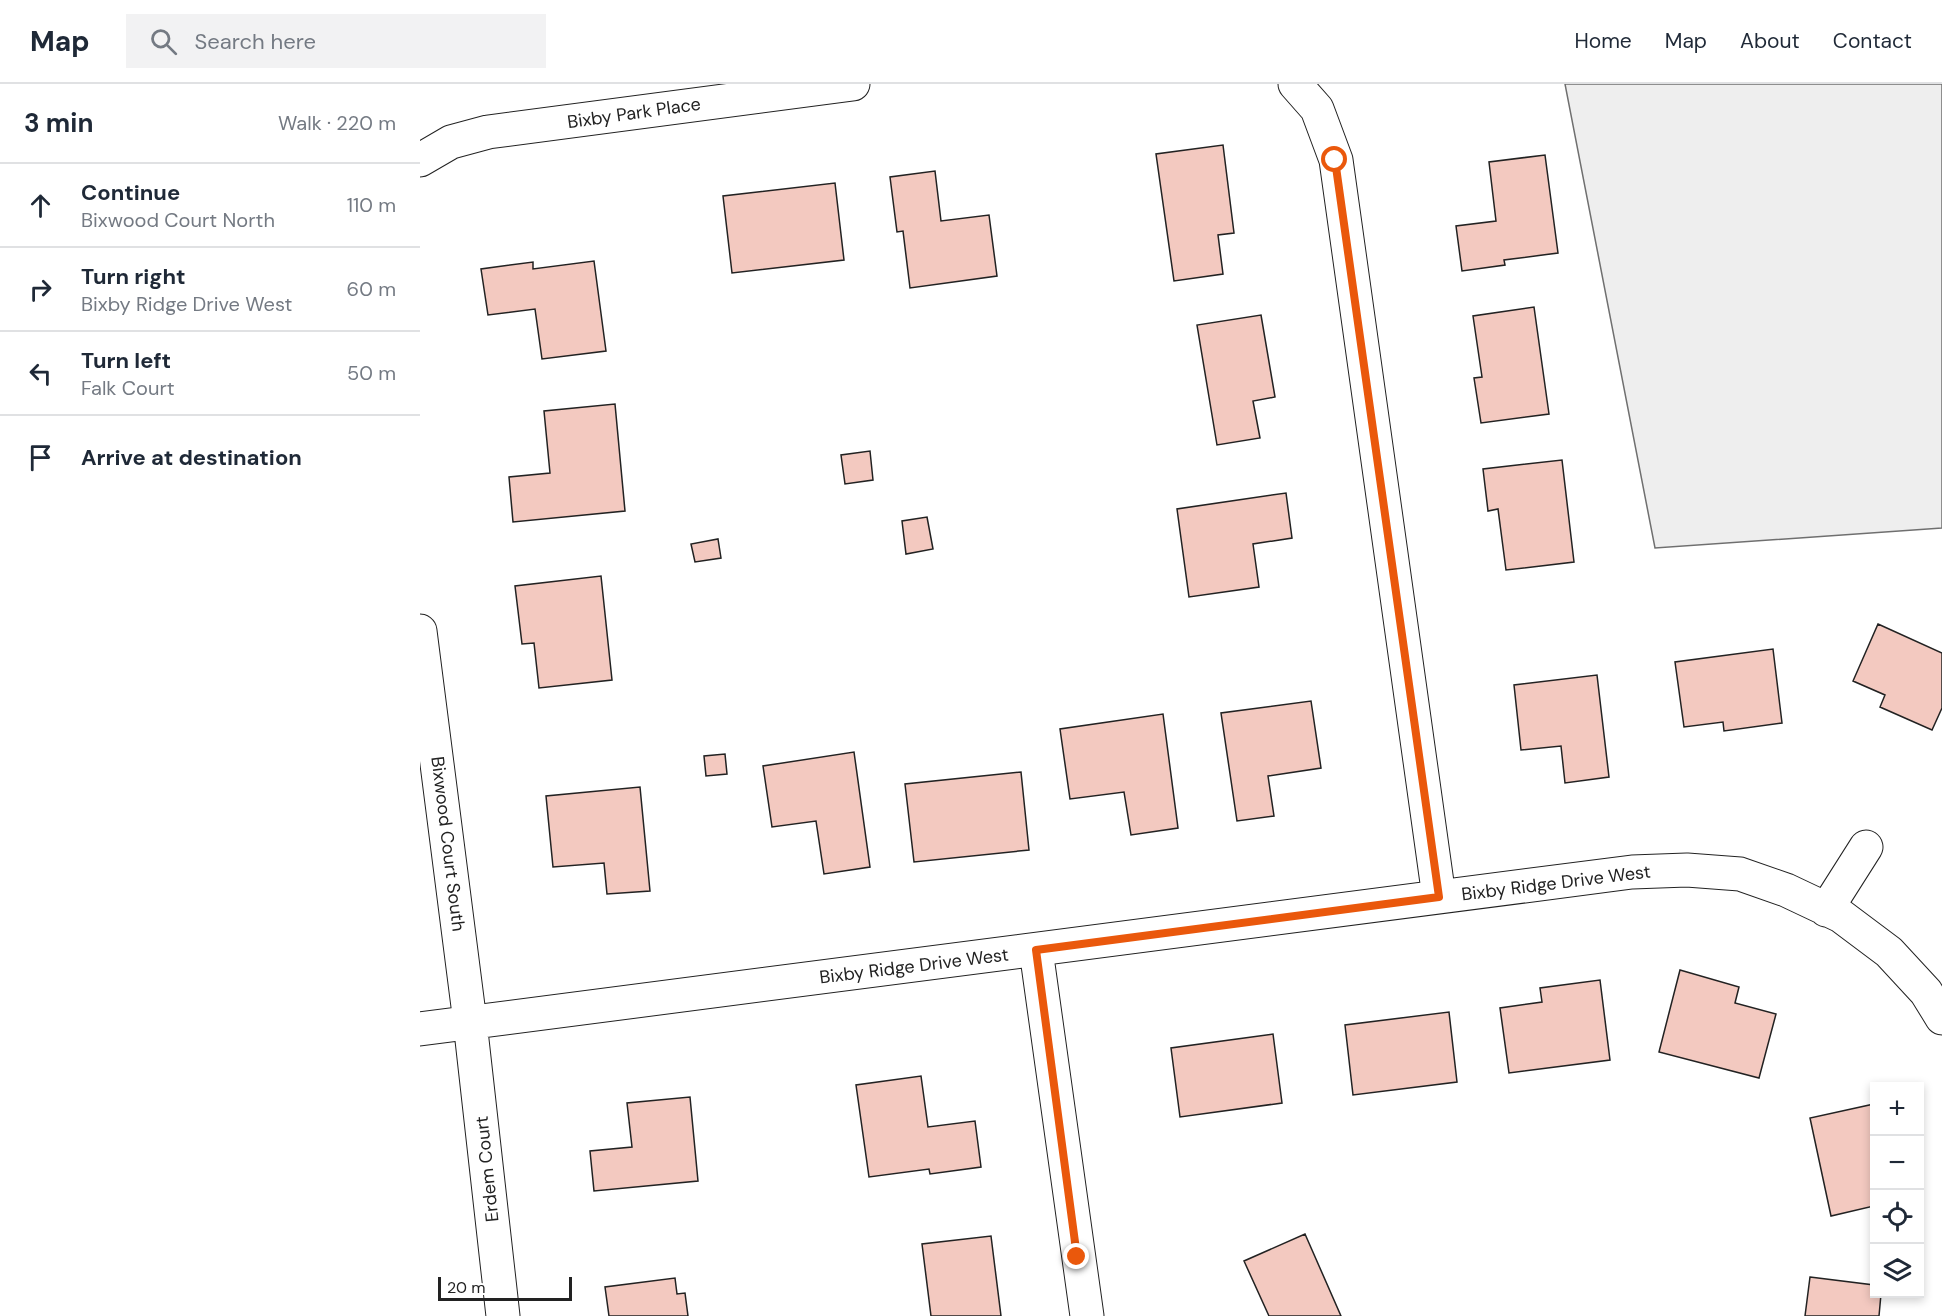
<!DOCTYPE html>
<html lang="en">
<head>
<meta charset="utf-8">
<style>
	body { margin:0; font-family:"DM Sans",sans-serif; background:#f2f2f3; color:#1f2937 }
	.controls { position:absolute; right:18px; bottom:18px; display:grid; overflow:hidden; border-radius:0px; box-shadow:0 3px 9px #0003 }
	.controls button { width:54px; height:54px; display:grid; place-items:center; padding:0; border:0; border-bottom:2px solid #e0e1e3; background:#fff; color:#1f2937; font:30px sans-serif }
	.scale { position:absolute; left:18px; bottom:15px; width:134px; box-sizing:border-box; padding-left:6px; border:3px solid #222; border-top:0; font-size:16px; line-height:21px; white-space:nowrap; color:#222; -webkit-text-stroke:4px #fff; paint-order:stroke }
	.stop { position:absolute; width:18px; height:18px; margin:-14px; border:4px solid #ea580c; border-radius:50%; background:#fff }
	.stop.end { background:#ea580c; border-color:#fff; box-shadow:0 2px 6px #0008 }
	.list { margin:0; padding:0; list-style:none }
	h2 { display:flex; justify-content:space-between; align-items:center; height:78px; margin:0; padding:0 24px; font-size:26px }
	h2 small { font-size:20px; font-weight:400; color:#747a83 }
	.list li { display:grid; grid-template-columns:39px 1fr auto; gap:18px; align-items:center; box-sizing:border-box; height:84px; padding:0 24px; border-top:2px solid #e0e1e3 }
	.list b { display:block; font-size:22px; white-space:nowrap }
	.list p { margin:0; font-size:20px; white-space:nowrap; color:#747a83 }
	.list em { font-size:20px; font-style:normal; color:#747a83 }
	.icon { flex:none; width:33px; height:33px; fill:none; stroke:currentColor; stroke-width:2; stroke-linecap:round; stroke-linejoin:round }
	.map { position:relative; flex:none; width:1522px; height:1232px; overflow:hidden }
	header { display:flex; align-items:center; gap:36px; box-sizing:border-box; height:84px; padding:0 30px; background:#fff; border-bottom:2px solid #e0e1e3 }
	header strong { font-size:28px }
	nav { display:flex; gap:33px; margin-inline-start:auto; font-size:21px }
	.search { width:420px; height:54px; background:#f2f2f3; display:flex; align-items:center; gap:15px; box-sizing:border-box; padding:0 21px; border-radius:0px; color:#747a83; font-size:22px }
	main { display:flex }
	aside { flex:1; background:#fff }
	.map>svg:first-child { display:block }
	.green { fill:#eee; stroke:#6f6f6f; stroke-width:1.5 }
	.building { fill:#f3c9c0; stroke:#222; stroke-width:1.5 }
	.lines { fill:none; stroke-linecap:round; stroke-linejoin:round }
	.minor-casing { stroke:#222; stroke-width:35 }
	.minor { stroke:#fff; stroke-width:33 }
	.route { stroke:#ea580c; stroke-width:8 }
	.labels { text-anchor:middle; stroke-width:4.5; stroke-linejoin:round; paint-order:stroke }
	.street-label { font-size:18px; fill:#222; stroke:#fff }
</style>
</head>
<body>
<header>
<strong>Map</strong>
<div class="search"><svg class="icon" aria-label="search" viewBox="0 0 24 24"><circle cx="10" cy="10" r="6"/><path d="M15 15l6 6"/></svg>Search here</div>
<nav><a>Home</a><a>Map</a><a>About</a><a>Contact</a></nav>
</header>
<main>
<aside>
<h2>3 min<small>Walk · 220 m</small></h2>
<ul class="list">
<li><svg class="icon" aria-label="ahead" viewBox="0 0 24 24"><path d="M12 20V5M6 11l6-6 6 6"/></svg><div><b>Continue</b><p>Bixwood Court North</p></div><em>110 m</em></li>
<li><svg class="icon" aria-label="right" viewBox="0 0 24 24"><path d="M7 20v-9h11M14 6l5 5-5 5"/></svg><div><b>Turn right</b><p>Bixby Ridge Drive West</p></div><em>60 m</em></li>
<li><svg class="icon" aria-label="left" viewBox="0 0 24 24"><path d="M17 20v-9H6M10 6l-5 5 5 5"/></svg><div><b>Turn left</b><p>Falk Court</p></div><em>50 m</em></li>
<li><svg class="icon" aria-label="arrive" viewBox="0 0 24 24"><path d="M6 21V4h12l-3 4 3 4H6"/></svg><div><b>Arrive at destination</b></div></li>
</ul>
</aside>
<div class="map">
<svg width="1522" height="1232" viewBox="0 0 1522 1232">
	<rect width="100%" height="100%" fill="#fff"/>
	<!-- green -->
	<path class="green" d="M1145 0H1522V444L1235 464Z"/>
	<!-- building -->
	<path class="building" d="M803 61 814 149 798 151 803 190 754 197 736 70Z
		M1125 71 1138 169 1084 176 1085 181 1042 187 1036 142 1076 137 1069 78Z
		M515 87 521 137 569 131 577 192 490 204 483 147 477 148 470 93Z
		M415 99 424 176 312 189 303 112Z
		M174 177 186 267 122 275 115 225 68 231 61 185 113 178V185Z
		M1114 223 1129 330 1061 339 1054 294 1062 293 1053 232Z
		M841 231 855 313 833 317 840 354 797 361 777 241Z
		M195 320 205 427 93 438 89 393 130 389 124 327Z
		M450 367 453 396 425 400 421 371Z
		M1142 376 1154 478 1086 486 1078 425 1068 427 1063 385Z
		M866 409 872 454 833 460 839 503 769 513 757 425Z
		M507 433 513 465 486 470 482 437Z
		M298 455 301 474 275 478 271 460Z
		M181 492 192 596 119 604 114 559 102 560 95 502Z
		M1458 540 1522 569V624L1512 646 1460 623 1465 611 1433 597Z
		M1353 565 1362 639 1304 647 1303 638 1264 643 1255 578Z
		M1177 591 1189 693 1145 699 1141 662 1101 666 1094 601Z
		M891 617 901 684 848 692 854 732 817 737 801 629Z
		M743 630 758 744 711 751 704 708 650 715 640 645Z
		M434 668 450 783 404 790 396 737 352 743 343 682Z
		M305 670 307 690 286 692 284 672Z
		M601 688 609 766 494 778 485 700Z
		M220 703 230 807 187 810 184 779 133 783 126 712Z
		M1260 886 1319 903 1315 919 1356 930 1339 994 1239 968Z
		M1180 896 1190 976 1089 989 1080 924 1122 918 1120 904Z
		M1029 928 1037 998 933 1011 925 941Z
		M853 950 862 1019 760 1033 751 964Z
		M501 992 508 1043 555 1037 561 1083 510 1090 509 1085 449 1093 436 1001Z
		M270 1013 278 1097 174 1107 170 1067 212 1063 207 1019Z
		M1454 1020V1122L1411 1132 1390 1034Z
		M885 1150 921 1232H849L824 1177Z
		M571 1152 581 1232H511L502 1160Z
		M1390 1193 1454 1201V1210H1461L1459 1232H1385Z
		M255 1194 257 1210 265 1209 268 1232H189L185 1203Z"/>
	<g class="lines">
		<!-- minor casing -->
		<g class="minor-casing">
			<path id="minor" d="M875 0 897 25 916 76 1019 813
				M0 76 31 58 68 48 433 0
				M0 547 50 938 83 1232
				M1406 826 1446 763
				M616 866 667 1232
				M0 945 1212 788 1267 786 1320 790 1366 806 1421 832 1469 868 1506 908 1522 934"/>
		</g>
		<!-- minor -->
		<use href="#minor" class="minor"/>
	</g>
	<g class="lines">
		<!-- route -->
		<path class="route" d="M657 1173 616 866 1019 813 915 76"/>
	</g>
	<g class="labels">
		<!-- street labels -->
		<g class="street-label">
			<text transform="translate(214 29) rotate(-8)" y="6">Bixby Park Place</text>
			<text transform="translate(28 760) rotate(83)" y="6">Bixwood Court South</text>
			<text transform="translate(1136 799) rotate(-7)" y="6">Bixby Ridge Drive West</text>
			<text transform="translate(494 882) rotate(-7)" y="6">Bixby Ridge Drive West</text>
			<text transform="translate(67 1085) rotate(-96)" y="6">Erdem Court</text>
		</g>
	</g>
</svg>
<div class="controls">
<button>+</button>
<button>−</button>
<button><svg class="icon" aria-label="locate" viewBox="0 0 24 24"><circle cx="12" cy="12" r="6"/><path d="M12 2v4M12 18v4M2 12h4M18 12h4"/></svg></button>
<button><svg class="icon" aria-label="layers" viewBox="0 0 24 24"><path d="M12 4l9 5-9 5-9-5zM3 14l9 5 9-5"/></svg></button>
</div>
<div class="scale">20 m</div>
<div class="stop" style="left:915px;top:76px"></div>
<div class="stop end" style="left:657px;top:1173px"></div>
</div>
</main>
</body>
</html>
